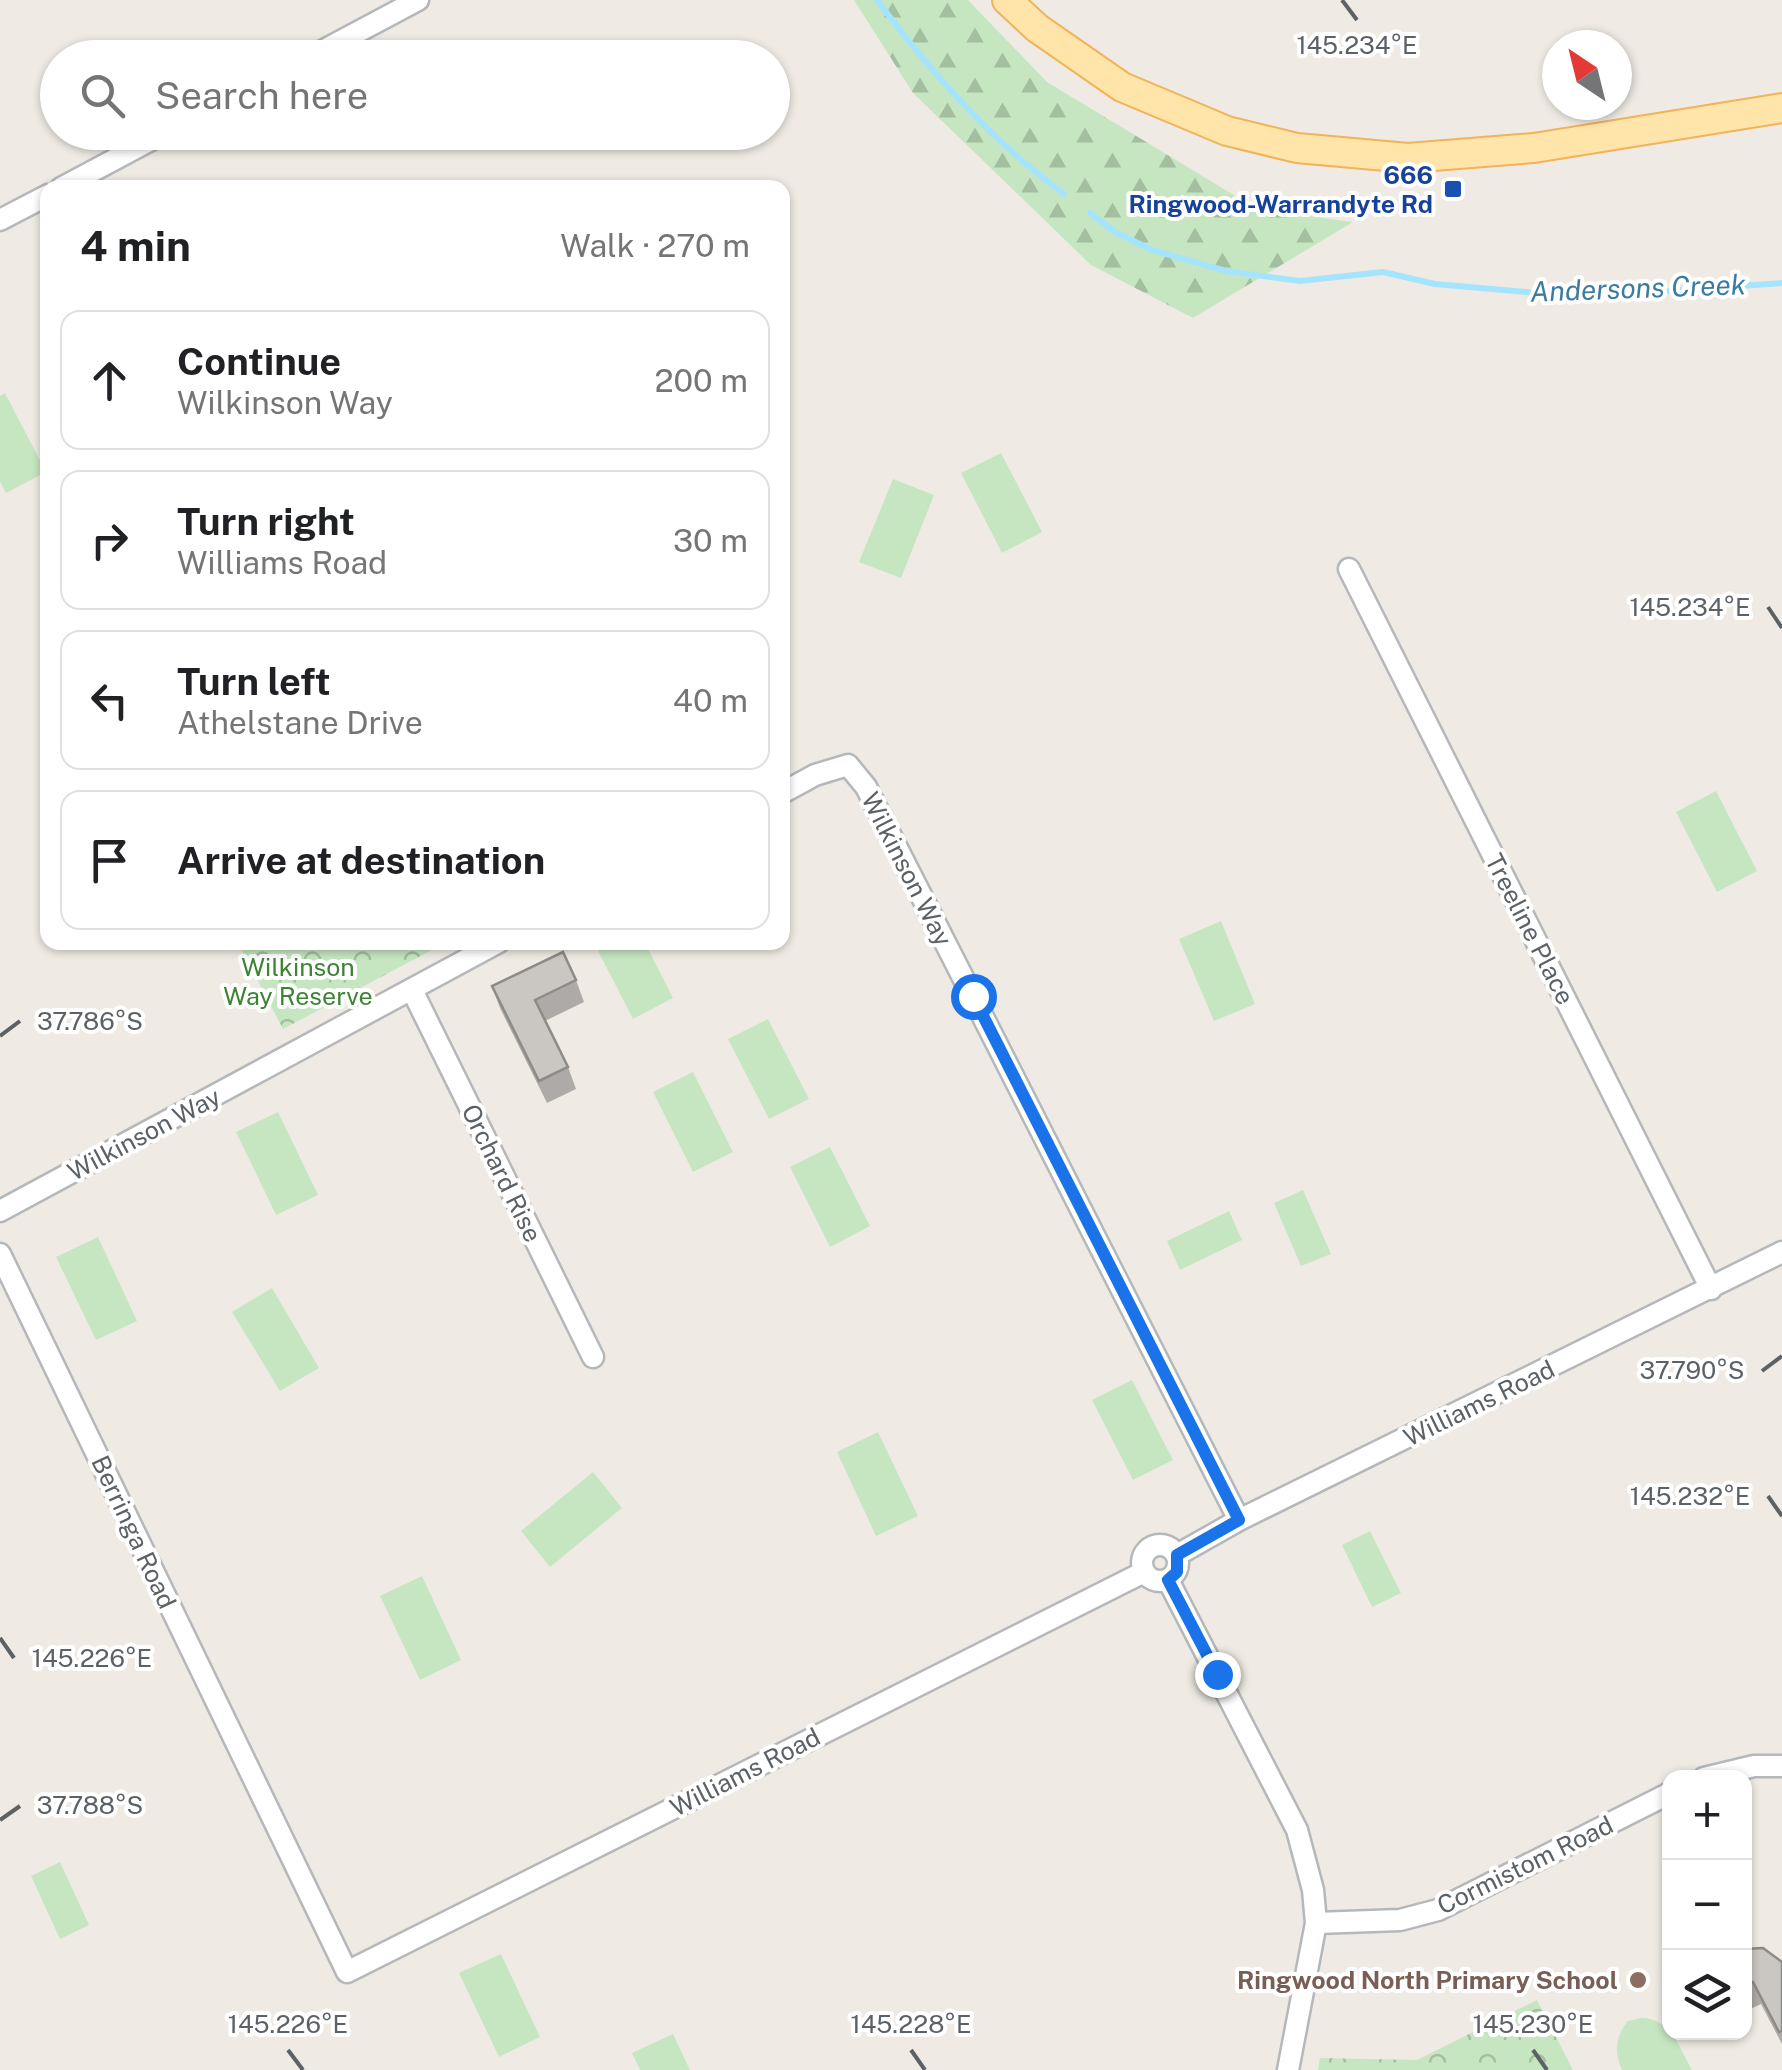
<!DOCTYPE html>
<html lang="en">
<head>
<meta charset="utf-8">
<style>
	body { margin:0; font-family:"Public Sans",sans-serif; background:#f2f2f2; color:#202124 }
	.controls { position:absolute; right:30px; bottom:30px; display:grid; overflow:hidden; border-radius:20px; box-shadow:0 2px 8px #0004 }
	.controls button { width:90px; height:90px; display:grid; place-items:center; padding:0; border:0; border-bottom:2px solid #e0e0e0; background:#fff; color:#202124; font:50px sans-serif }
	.compass { position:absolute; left:1542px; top:30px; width:90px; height:90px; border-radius:50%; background:#fff; box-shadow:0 2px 8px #0004; rotate:325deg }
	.stop { position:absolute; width:30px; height:30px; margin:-22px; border:8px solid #1a73e8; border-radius:50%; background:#fff }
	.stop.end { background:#1a73e8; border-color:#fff; box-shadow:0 2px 10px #0008 }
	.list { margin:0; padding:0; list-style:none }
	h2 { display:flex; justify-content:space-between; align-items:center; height:130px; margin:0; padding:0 40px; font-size:42px }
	h2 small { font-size:32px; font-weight:400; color:#757577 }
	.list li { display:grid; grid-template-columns:65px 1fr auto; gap:30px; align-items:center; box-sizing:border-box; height:140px; margin:0 20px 20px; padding:0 20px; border:2px solid #e0e0e0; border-radius:20px }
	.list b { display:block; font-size:38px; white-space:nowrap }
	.list p { margin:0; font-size:32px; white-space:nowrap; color:#757577 }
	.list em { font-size:32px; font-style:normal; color:#757577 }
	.icon { flex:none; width:55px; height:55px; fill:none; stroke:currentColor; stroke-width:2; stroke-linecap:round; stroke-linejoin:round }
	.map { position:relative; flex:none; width:1782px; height:2070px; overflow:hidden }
	.search { position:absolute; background:#fff; box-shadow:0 2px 8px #0004; left:40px; top:40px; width:750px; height:110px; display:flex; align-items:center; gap:25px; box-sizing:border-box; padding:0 35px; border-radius:55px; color:#757577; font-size:38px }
	.panel { position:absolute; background:#fff; box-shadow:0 2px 8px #0004; left:40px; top:180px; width:750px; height:770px; border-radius:20px }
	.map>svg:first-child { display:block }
	.grass { fill:#c6e6c1 }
	.forest { fill:url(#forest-firs) }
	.park { fill:url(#park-crowns) }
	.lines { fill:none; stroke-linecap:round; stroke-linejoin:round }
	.stream { stroke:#a4e4ff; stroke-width:6 }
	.minor-casing { stroke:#b5b8bb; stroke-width:25 }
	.major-casing { stroke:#f2b25a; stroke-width:32 }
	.minor { stroke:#fff; stroke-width:20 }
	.major { stroke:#ffe5a9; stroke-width:28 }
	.wall { fill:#aeaaa7 }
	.building { fill:#cac6c2; stroke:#8d8b88; stroke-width:2.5 }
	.route { stroke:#1a73e8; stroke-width:12 }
	.ticks { fill:none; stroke:#5c6165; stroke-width:4 }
	.transit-dot { fill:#1a4fb4; stroke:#fff; stroke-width:4 }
	.education-dot { fill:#8d6e63; stroke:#fff; stroke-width:4 }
	.labels { text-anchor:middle; stroke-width:8; stroke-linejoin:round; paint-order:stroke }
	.transit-label { font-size:25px; font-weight:bold; fill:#164399; stroke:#fff; text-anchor:end }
	.street-label { font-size:25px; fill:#5c6165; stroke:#fff }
	.park-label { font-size:25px; fill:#3c8434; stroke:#fff }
	.education-label { font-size:25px; font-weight:bold; fill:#785e54; stroke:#fff; text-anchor:end }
	.water-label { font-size:28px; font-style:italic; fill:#3b7ba0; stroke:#fff }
	.ticks-label { font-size:25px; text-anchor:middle; fill:#5c6165; stroke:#fff; stroke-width:8; stroke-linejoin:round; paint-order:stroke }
</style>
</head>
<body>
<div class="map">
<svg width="1782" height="2070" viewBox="0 0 1782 2070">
	<defs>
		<pattern id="forest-firs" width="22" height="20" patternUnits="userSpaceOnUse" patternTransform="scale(2.5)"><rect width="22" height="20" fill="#c6e6c1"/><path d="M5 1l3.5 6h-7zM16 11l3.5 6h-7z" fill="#a4bea0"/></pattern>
		<pattern id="park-crowns" width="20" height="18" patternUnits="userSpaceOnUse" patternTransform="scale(2.5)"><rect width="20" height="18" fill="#c6e6c1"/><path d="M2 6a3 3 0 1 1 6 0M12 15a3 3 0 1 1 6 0" fill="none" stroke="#a4bea0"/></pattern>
	</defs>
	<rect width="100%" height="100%" fill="#efebe4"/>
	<!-- grass -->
	<path class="grass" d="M5 393 46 472 6 493 0 482V396Z
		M1001 453 1042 532 1002 553 961 473Z
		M893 479 934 495 901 578 859 562Z
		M1716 791 1757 871 1717 892 1676 812Z
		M1221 921 1255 1004 1214 1021 1179 939Z
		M594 943H645L673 998 633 1019Z
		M768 1019 809 1099 769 1119 728 1039Z
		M693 1072 733 1152 693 1172 653 1092Z
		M278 1112 318 1195 276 1215 236 1132Z
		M830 1147 870 1226 830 1247 790 1167Z
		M1303 1190 1331 1254 1301 1266 1274 1203Z
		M1229 1211 1242 1240 1180 1270 1167 1241Z
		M98 1237 137 1321 96 1340 56 1257Z
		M272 1288 319 1368 280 1391 232 1312Z
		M1132 1380 1173 1460 1133 1480 1092 1400Z
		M878 1432 918 1516 876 1536 837 1452Z
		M593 1472 622 1508 550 1567 521 1531Z
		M1370 1531 1401 1593 1372 1607 1342 1545Z
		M422 1576 461 1660 420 1680 380 1596Z
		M60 1862 89 1925 60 1939 31 1876Z
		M501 1954 540 2037 499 2057 459 1973Z
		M1640 2018C1670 2017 1679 2047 1692 2070H1622C1614 2052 1615 2037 1628 2021Z
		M673 2034 690 2070H640L632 2053Z"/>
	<!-- forest -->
	<path class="forest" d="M854 0H968L1047 82 1257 209 1353 222 1193 318 1091 265 913 93Z"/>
	<!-- park -->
	<path class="park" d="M238 943H445L283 1029Z
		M1537 2000 1573 2070H1318L1320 2058 1417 2060Z"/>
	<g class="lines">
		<!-- stream -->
		<path class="stream" d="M877 0C931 72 990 140 1064 194
			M1090 213 1115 232 1152 250 1226 271 1300 281 1383 272 1435 284 1548 294H1622L1782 283"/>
		<!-- minor casing -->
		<g class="minor-casing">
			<path id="minor" d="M309 58 418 0
				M61 188 166 132
				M0 220 48 195
				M1349 569 1711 1289
				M782 793 815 775 848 765 866 787 1239 1520
				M412 990 593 1357
				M0 1211 499 942
				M0 1254 347 1972 1144 1572
				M1142 1563a18 18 0 1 1 36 0a18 18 0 1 1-36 0Z
				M1177 1555 1239 1520 1782 1252
				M1168 1580 1297 1830 1313 1890 1316 1923 1288 2070
				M1704 1778 1754 1766H1782
				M1316 1923 1400 1920 1438 1910 1670 1793"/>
		</g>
		<!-- major casing -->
		<g class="major-casing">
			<path id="major" d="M1007 0 1037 28 1122 87 1227 131 1297 148 1408 158 1534 148 1782 108"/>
		</g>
		<!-- minor -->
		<use href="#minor" class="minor"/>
		<!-- major -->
		<use href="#major" class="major"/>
	</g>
	<!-- wall -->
	<path class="wall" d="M576 980 584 1002 545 1021 568 1067 576 1089 547 1103 500 1008 492 986Z
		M1744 1949 1782 1962V2044L1761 2004 1744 2012Z"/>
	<!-- building -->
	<path class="building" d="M563 952 576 980 535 1000 568 1067 539 1081 492 986Z
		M1763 1948 1782 1962V2031L1779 2032 1753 1982 1744 1986V1949Z"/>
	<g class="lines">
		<!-- route -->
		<path class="route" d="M973 996 1239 1520 1177 1555V1572L1168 1580 1217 1674"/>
	</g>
	<!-- ticks -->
	<path class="ticks" d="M1342 0 1357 20M1768 607 1782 628M0 1036 20 1021M1762 1371 1782 1356M1768 1496 1782 1516M0 1638 14 1658M0 1820 20 1806M288 2050 303 2070M911 2050 925 2070M1533 2050 1547 2070"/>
	<!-- markers -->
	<rect class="transit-dot" x="1443" y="179" width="20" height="20" rx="5"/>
	<circle class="education-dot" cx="1638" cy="1980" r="10"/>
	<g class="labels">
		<!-- transit labels -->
		<g class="transit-label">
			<text x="1433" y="184">666<tspan x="1433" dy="29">Ringwood-Warrandyte Rd</tspan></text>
		</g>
		<!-- street labels -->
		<g class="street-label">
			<text transform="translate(907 869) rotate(63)" y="9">Wilkinson Way</text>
			<text transform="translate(1530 929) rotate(63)" y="9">Treeline Place</text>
			<text transform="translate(144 1134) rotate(-28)" y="9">Wilkinson Way</text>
			<text transform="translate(502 1173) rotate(64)" y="9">Orchard Rise</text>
			<text transform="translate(1479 1403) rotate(-26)" y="9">Williams Road</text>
			<text transform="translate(134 1532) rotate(65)" y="9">Berringa Road</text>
			<text transform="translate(745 1772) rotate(-27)" y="9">Williams Road</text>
			<text transform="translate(1525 1865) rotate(-26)" y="9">Cormistom Road</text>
		</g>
		<!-- park labels -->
		<g class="park-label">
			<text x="298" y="976">Wilkinson<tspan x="298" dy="29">Way Reserve</tspan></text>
		</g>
		<!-- education labels -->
		<g class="education-label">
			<text x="1618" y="1989">Ringwood North Primary School</text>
		</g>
		<!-- water labels -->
		<g class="water-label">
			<text transform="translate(1638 288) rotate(-2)" y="10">Andersons Creek</text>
		</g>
	</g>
	<g class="ticks-label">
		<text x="1357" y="54">145.234°E</text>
		<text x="1690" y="616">145.234°E</text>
		<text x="90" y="1030">37.786°S</text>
		<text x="1692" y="1379">37.790°S</text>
		<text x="1690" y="1505">145.232°E</text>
		<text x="92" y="1667">145.226°E</text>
		<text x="90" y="1814">37.788°S</text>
		<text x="288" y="2033">145.226°E</text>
		<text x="911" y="2033">145.228°E</text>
		<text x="1533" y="2033">145.230°E</text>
	</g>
</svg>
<div class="controls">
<button>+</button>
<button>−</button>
<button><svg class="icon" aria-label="layers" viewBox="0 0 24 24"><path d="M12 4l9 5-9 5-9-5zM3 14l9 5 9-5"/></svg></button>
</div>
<svg class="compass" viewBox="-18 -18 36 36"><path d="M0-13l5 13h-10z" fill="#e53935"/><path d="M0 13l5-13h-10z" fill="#757577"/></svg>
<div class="stop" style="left:973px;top:996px"></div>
<div class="stop end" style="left:1217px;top:1674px"></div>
<div class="search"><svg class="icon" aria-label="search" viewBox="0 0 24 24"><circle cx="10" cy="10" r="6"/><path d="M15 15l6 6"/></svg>Search here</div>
<section class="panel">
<h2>4 min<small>Walk · 270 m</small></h2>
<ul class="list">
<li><svg class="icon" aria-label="ahead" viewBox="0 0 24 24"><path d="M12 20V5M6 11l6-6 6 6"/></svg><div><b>Continue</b><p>Wilkinson Way</p></div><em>200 m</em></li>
<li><svg class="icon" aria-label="right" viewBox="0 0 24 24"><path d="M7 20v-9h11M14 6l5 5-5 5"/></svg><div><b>Turn right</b><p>Williams Road</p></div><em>30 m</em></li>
<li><svg class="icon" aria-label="left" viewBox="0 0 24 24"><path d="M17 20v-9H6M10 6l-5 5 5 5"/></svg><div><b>Turn left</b><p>Athelstane Drive</p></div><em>40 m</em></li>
<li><svg class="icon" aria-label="arrive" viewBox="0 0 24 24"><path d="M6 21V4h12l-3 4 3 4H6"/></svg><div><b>Arrive at destination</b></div></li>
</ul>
</section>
</div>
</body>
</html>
